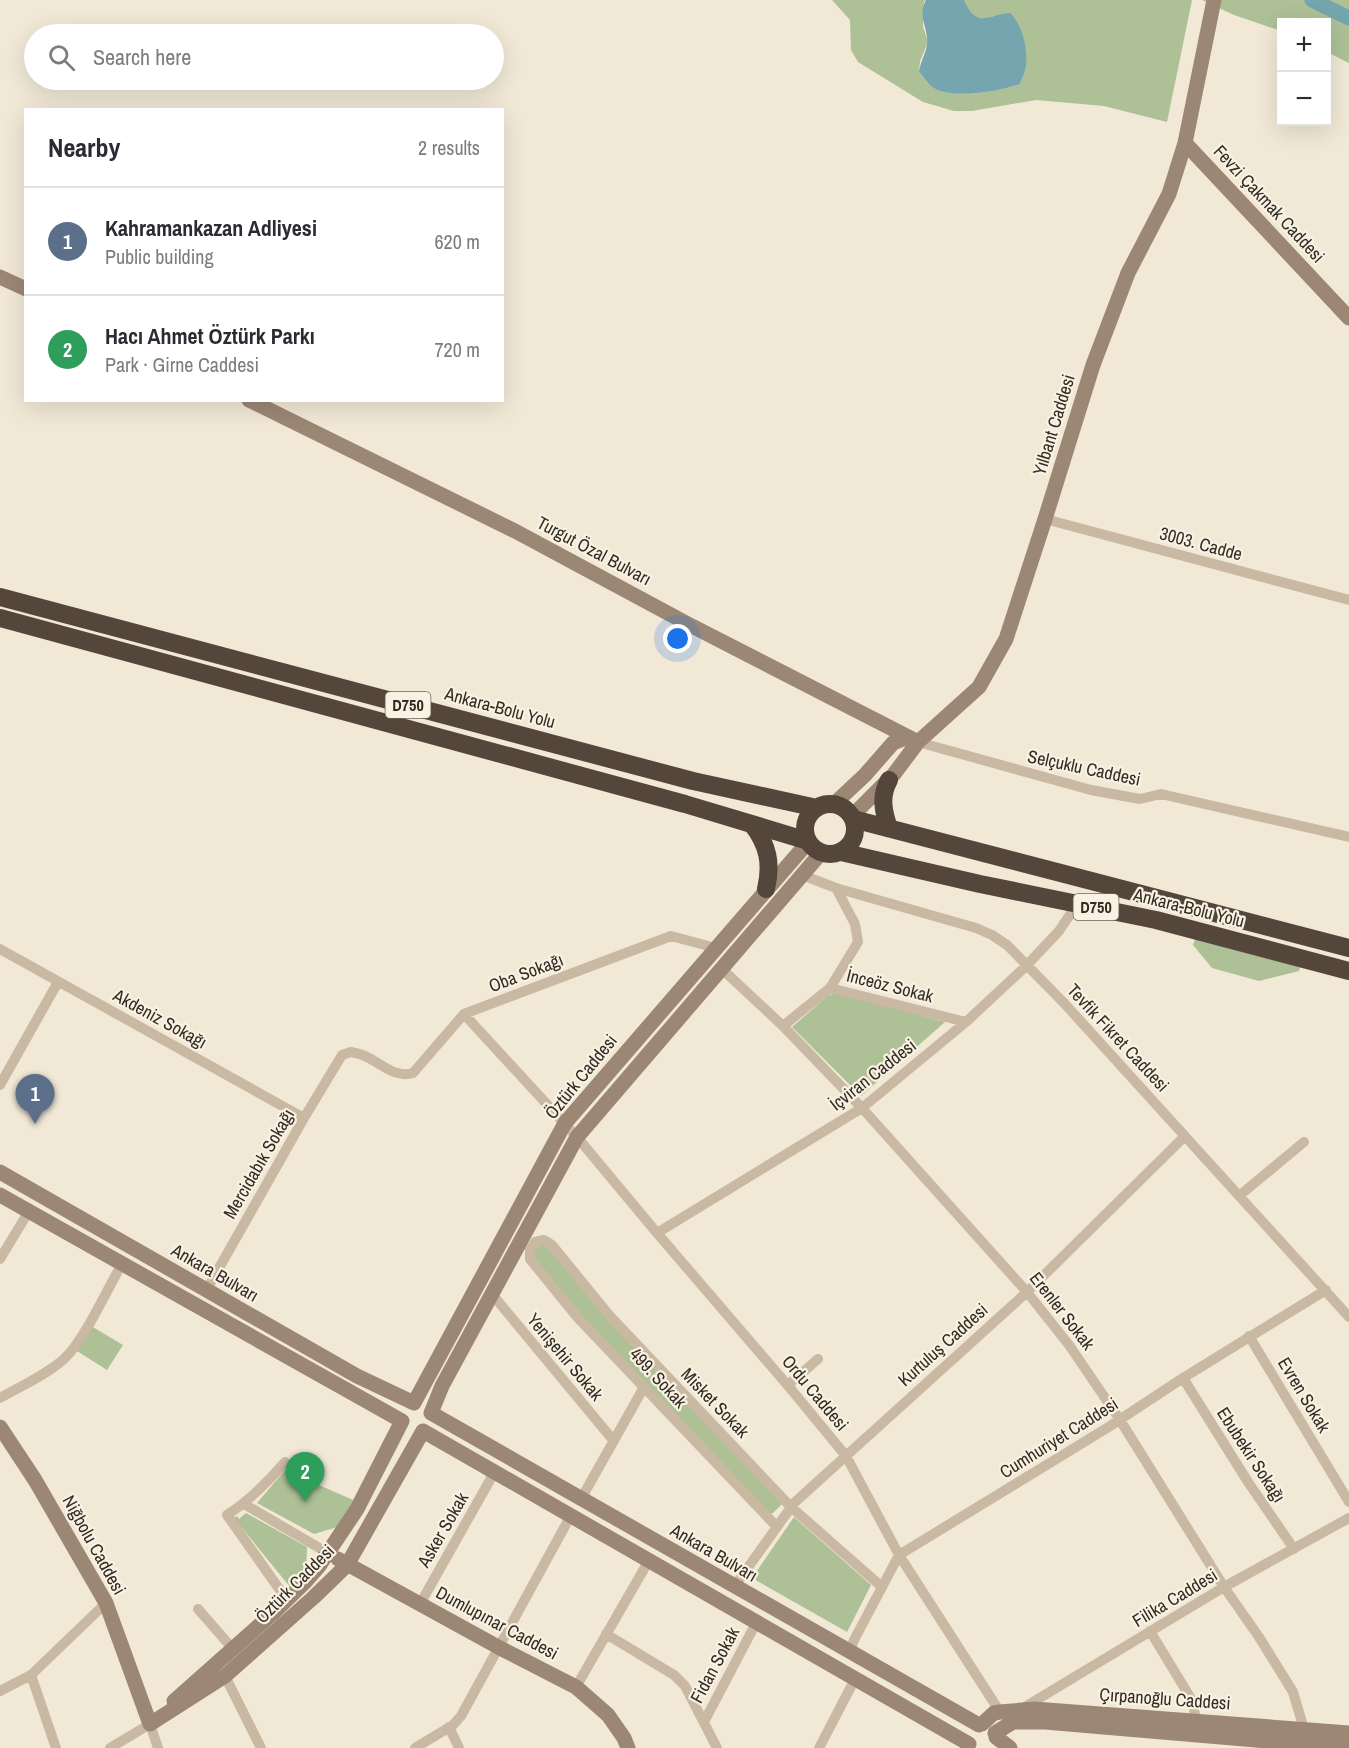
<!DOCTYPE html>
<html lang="en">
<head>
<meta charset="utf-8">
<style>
	body { margin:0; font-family:"Archivo Narrow",sans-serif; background:#f7f7f7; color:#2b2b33 }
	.controls { position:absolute; right:18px; top:18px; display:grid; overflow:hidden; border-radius:0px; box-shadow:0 6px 24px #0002 }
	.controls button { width:54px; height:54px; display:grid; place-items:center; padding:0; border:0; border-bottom:2px solid #e1e1e2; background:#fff; color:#2b2b33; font:30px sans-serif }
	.you { position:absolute; left:678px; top:639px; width:21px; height:21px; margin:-15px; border:4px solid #fff; border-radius:50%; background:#1a73e8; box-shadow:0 0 0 9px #1a73e833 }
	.badge { display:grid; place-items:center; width:39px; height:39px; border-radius:50%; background:#1a4a55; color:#fff; font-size:20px; font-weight:700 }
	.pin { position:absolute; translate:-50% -50px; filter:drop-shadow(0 2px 3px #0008) }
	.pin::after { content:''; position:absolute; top:32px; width:21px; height:18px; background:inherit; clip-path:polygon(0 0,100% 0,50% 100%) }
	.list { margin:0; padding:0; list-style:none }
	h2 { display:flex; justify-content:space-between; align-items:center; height:78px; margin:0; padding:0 24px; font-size:26px }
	h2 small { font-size:20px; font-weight:400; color:#7c7c81 }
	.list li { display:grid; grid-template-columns:39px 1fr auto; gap:18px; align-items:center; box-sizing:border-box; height:108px; padding:0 24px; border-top:2px solid #e1e1e2 }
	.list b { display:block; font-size:22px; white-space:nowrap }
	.list p { margin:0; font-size:20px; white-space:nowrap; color:#7c7c81 }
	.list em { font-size:20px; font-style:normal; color:#7c7c81 }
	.icon { flex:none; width:33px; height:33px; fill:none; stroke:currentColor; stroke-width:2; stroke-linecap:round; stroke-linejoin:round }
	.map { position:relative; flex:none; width:1349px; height:1748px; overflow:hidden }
	.search { position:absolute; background:#fff; box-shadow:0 6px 24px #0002; left:24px; top:24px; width:480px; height:66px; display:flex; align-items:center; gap:15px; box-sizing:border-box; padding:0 21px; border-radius:33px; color:#7c7c81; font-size:22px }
	.panel { position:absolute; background:#fff; box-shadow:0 6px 24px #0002; left:24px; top:108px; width:480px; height:294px; border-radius:0px }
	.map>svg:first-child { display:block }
	.green { fill:#adc096 }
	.water { fill:#75a5ae }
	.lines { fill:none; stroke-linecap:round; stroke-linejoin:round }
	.river { stroke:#75a5ae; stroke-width:15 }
	.street { stroke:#c9b9a2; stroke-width:10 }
	.secondary { stroke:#9c8774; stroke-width:15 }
	.highway { stroke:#55463c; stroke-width:18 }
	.labels { text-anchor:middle; stroke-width:4.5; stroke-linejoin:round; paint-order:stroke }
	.shield { fill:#f9f1e2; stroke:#6e665e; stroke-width:1.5 }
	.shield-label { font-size:16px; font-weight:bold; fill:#332b25 }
	.street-label { font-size:18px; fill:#332b25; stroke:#f9f1e2 }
</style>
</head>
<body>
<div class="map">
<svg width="1349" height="1748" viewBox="0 0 1349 1748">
	<rect width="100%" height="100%" fill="#f1e8d6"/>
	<!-- green -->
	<path class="green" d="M832 0H926L924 2 923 27 928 42 920 61 919 72C923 77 927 83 931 86 950 101 999 91 1020 84L1026 65 1022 36 993 16C976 23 971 15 964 0H1192L1167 122 1104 106 1036 100 972 111H954L923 102 858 62 851 50 850 20Z
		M1202 0H1349V63L1327 52 1326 22H1282L1281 31 1234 15Z
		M1195 939 1300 967 1299 971 1259 981 1212 968 1193 945Z
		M837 993 945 1022 861 1096 792 1027 829 995Z
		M540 1245H545L783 1503 773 1513 770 1514C689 1431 606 1349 533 1258V1250Z
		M91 1326 123 1345 107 1370 77 1351Z
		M285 1470 353 1500 341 1526 314 1534 257 1503Z
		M246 1513 307 1547 306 1571 290 1587 234 1518 237 1516 239 1519Z
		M794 1517 871 1585 847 1632 752 1578Z"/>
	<!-- water -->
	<path class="water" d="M926 0H964C977 29 986 15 1010 13 1022 24 1028 49 1026 66 1025 72 1022 78 1020 84 1000 91 949 101 931 86 927 83 923 76 919 72 920 61 929 49 927 38 926 24 918 15 926 0Z"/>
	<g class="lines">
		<!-- river -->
		<path class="river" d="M1312 0 1349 18"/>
		<!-- street -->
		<path class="street" d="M1045 519 1349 600
			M918 742 1091 790 1140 799 1161 794 1349 837
			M802 875 836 888 976 928 992 935 1007 945 1064 1003 1349 1317
			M0 949 304 1118
			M722 969 783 1026 862 1108 1027 1292 1069 1345 1120 1420 1224 1587 1259 1637 1293 1692 1304 1729
			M830 988 966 1022
			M464 1014 577 1137 657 1233 790 1388 846 1456 899 1555 1000 1712
			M783 1026 830 988 858 942 855 924 836 888
			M0 1085 58 982
			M1239 1196 1304 1142
			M657 1233 862 1108 966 1022 1026 966 1059 931 1077 904
			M0 1259 29 1211
			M206 1291 304 1118 342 1055 351 1052C357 1053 364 1055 369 1058 384 1066 396 1078 413 1073L464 1014 671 936 716 948
			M492 1294 613 1440
			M1249 1336 1349 1502
			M1183 1378 1248 1482 1294 1549
			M788 1385 818 1359
			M0 1398C21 1386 46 1375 64 1359 84 1341 107 1289 122 1264
			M285 1462C267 1483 250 1500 227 1515L287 1600
			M581 1499 644 1387
			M244 1504 328 1553
			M777 1527 578 1318 530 1259V1250L535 1242 544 1240 552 1245 609 1315 791 1507 882 1587
			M734 1587 794 1503 1027 1292 1185 1136
			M420 1604 494 1473
			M198 1609 233 1649
			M1150 1631 1193 1702 1196 1722
			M606 1634 674 1675 685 1686 717 1748
			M850 1651 854 1640 899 1555 1107 1428 1183 1378 1326 1290
			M31 1675 56 1748
			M225 1676 261 1748
			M576 1687 648 1562
			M0 1691 31 1675 106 1603
			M1023 1708 1224 1587 1349 1518
			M704 1722 756 1623
			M449 1727 459 1748
			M110 1748 150 1724 158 1748
			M415 1748 453 1725 461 1716 570 1517
			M819 1748 855 1679"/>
		<!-- secondary -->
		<path class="secondary" d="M1185 143 1349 318
			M0 277 26 289
			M249 400 515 531 688 624 918 742
			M834 804 865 775 893 743 908 737
			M852 816 894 774 918 742 979 687 1006 639 1045 519 1093 365 1128 273 1169 194 1185 143 1214 0
			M821 853 577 1137 442 1386 431 1413 979 1725
			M0 1172 357 1376 414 1403 565 1123 809 841
			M0 1195 402 1421 357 1509 319 1566 305 1582 272 1614 174 1701
			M0 1427 35 1480 106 1603 150 1724
			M338 1559 500 1648 576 1687 608 1715 624 1738 628 1748
			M150 1724 225 1676 314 1597 347 1565 423 1431 969 1744
			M982 1724 994 1713 1000 1712 1034 1709 1349 1733
			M995 1733 1013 1722H1045L1349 1748
			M996 1737 1010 1748"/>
		<!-- highway -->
		<path class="highway" d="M0 597 693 781 817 808
			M0 618 685 804 808 841
			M889 780C880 796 883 811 889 828
			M805 829a25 25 0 1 1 50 0a25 25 0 1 1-50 0Z
			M853 819 1349 948
			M752 824C768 845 772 863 766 889
			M841 852 980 884 1156 920 1349 971"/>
	</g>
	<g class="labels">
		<!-- shield labels -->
		<g class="shield">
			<rect x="385.5" y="692" width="45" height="26" rx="4.5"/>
			<rect x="1073.5" y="894" width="45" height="26" rx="4.5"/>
		</g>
		<g class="shield-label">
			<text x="408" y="711">D750</text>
			<text x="1096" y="913">D750</text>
		</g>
		<!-- street labels -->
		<g class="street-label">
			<text transform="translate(1269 204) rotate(47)" y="6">Fevzi Çakmak Caddesi</text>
			<text transform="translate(1054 425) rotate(-73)" y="6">Yılbant Caddesi</text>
			<text transform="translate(1201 544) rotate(15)" y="6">3003. Cadde</text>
			<text transform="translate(594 551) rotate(28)" y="6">Turgut Özal Bulvarı</text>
			<text transform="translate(500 708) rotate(15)" y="6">Ankara-Bolu Yolu</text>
			<text transform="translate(1084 768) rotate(12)" y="6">Selçuklu Caddesi</text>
			<text transform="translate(1189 908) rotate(14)" y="6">Ankara-Bolu Yolu</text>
			<text transform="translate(526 973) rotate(-21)" y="6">Oba Sokağı</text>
			<text transform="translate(890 986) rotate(14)" y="6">İnceöz Sokak</text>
			<text transform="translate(160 1019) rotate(29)" y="6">Akdeniz Sokağı</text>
			<text transform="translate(1118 1038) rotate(47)" y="6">Tevfik Fikret Caddesi</text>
			<text transform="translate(873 1075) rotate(-38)" y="6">İçviran Caddesi</text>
			<text transform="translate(581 1077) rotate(-51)" y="6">Öztürk Caddesi</text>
			<text transform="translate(259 1164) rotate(-60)" y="6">Mercidabık Sokağı</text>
			<text transform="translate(215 1273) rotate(30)" y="6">Ankara Bulvarı</text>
			<text transform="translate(1062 1311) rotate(52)" y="6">Erenler Sokak</text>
			<text transform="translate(943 1345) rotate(-42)" y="6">Kurtuluş Caddesi</text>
			<text transform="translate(565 1357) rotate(50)" y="6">Yenişehir Sokak</text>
			<text transform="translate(658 1378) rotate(47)" y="6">499. Sokak</text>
			<text transform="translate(815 1393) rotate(50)" y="6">Ordu Caddesi</text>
			<text transform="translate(1304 1395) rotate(59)" y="6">Evren Sokak</text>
			<text transform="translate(715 1403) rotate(46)" y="6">Misket Sokak</text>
			<text transform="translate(1059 1438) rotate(-32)" y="6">Cumhuriyet Caddesi</text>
			<text transform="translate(1251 1455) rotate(57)" y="6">Ebubekir Sokağı</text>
			<text transform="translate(443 1530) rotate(-60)" y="6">Asker Sokak</text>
			<text transform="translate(94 1545) rotate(61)" y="6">Niğbolu Caddesi</text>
			<text transform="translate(714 1553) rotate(30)" y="6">Ankara Bulvarı</text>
			<text transform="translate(295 1584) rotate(-45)" y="6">Öztürk Caddesi</text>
			<text transform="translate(1175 1598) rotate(-31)" y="6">Filika Caddesi</text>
			<text transform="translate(497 1623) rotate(28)" y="6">Dumlupınar Caddesi</text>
			<text transform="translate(715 1665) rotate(-62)" y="6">Fidan Sokak</text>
			<text transform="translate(1165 1699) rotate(4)" y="6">Çırpanoğlu Caddesi</text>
		</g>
	</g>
</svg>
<div class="controls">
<button>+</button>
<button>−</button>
</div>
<div class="you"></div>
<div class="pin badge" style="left:35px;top:1124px;background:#5c6f8a">1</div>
<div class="pin badge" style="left:305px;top:1502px;background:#2e9e5b">2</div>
<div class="search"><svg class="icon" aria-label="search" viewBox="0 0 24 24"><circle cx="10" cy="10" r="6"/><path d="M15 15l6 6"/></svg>Search here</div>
<section class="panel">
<h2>Nearby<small>2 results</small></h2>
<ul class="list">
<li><span class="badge" style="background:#5c6f8a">1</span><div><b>Kahramankazan Adliyesi</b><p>Public building</p></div><em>620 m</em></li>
<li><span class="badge" style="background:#2e9e5b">2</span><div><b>Hacı Ahmet Öztürk Parkı</b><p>Park · Girne Caddesi</p></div><em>720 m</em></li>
</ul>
</section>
</div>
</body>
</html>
